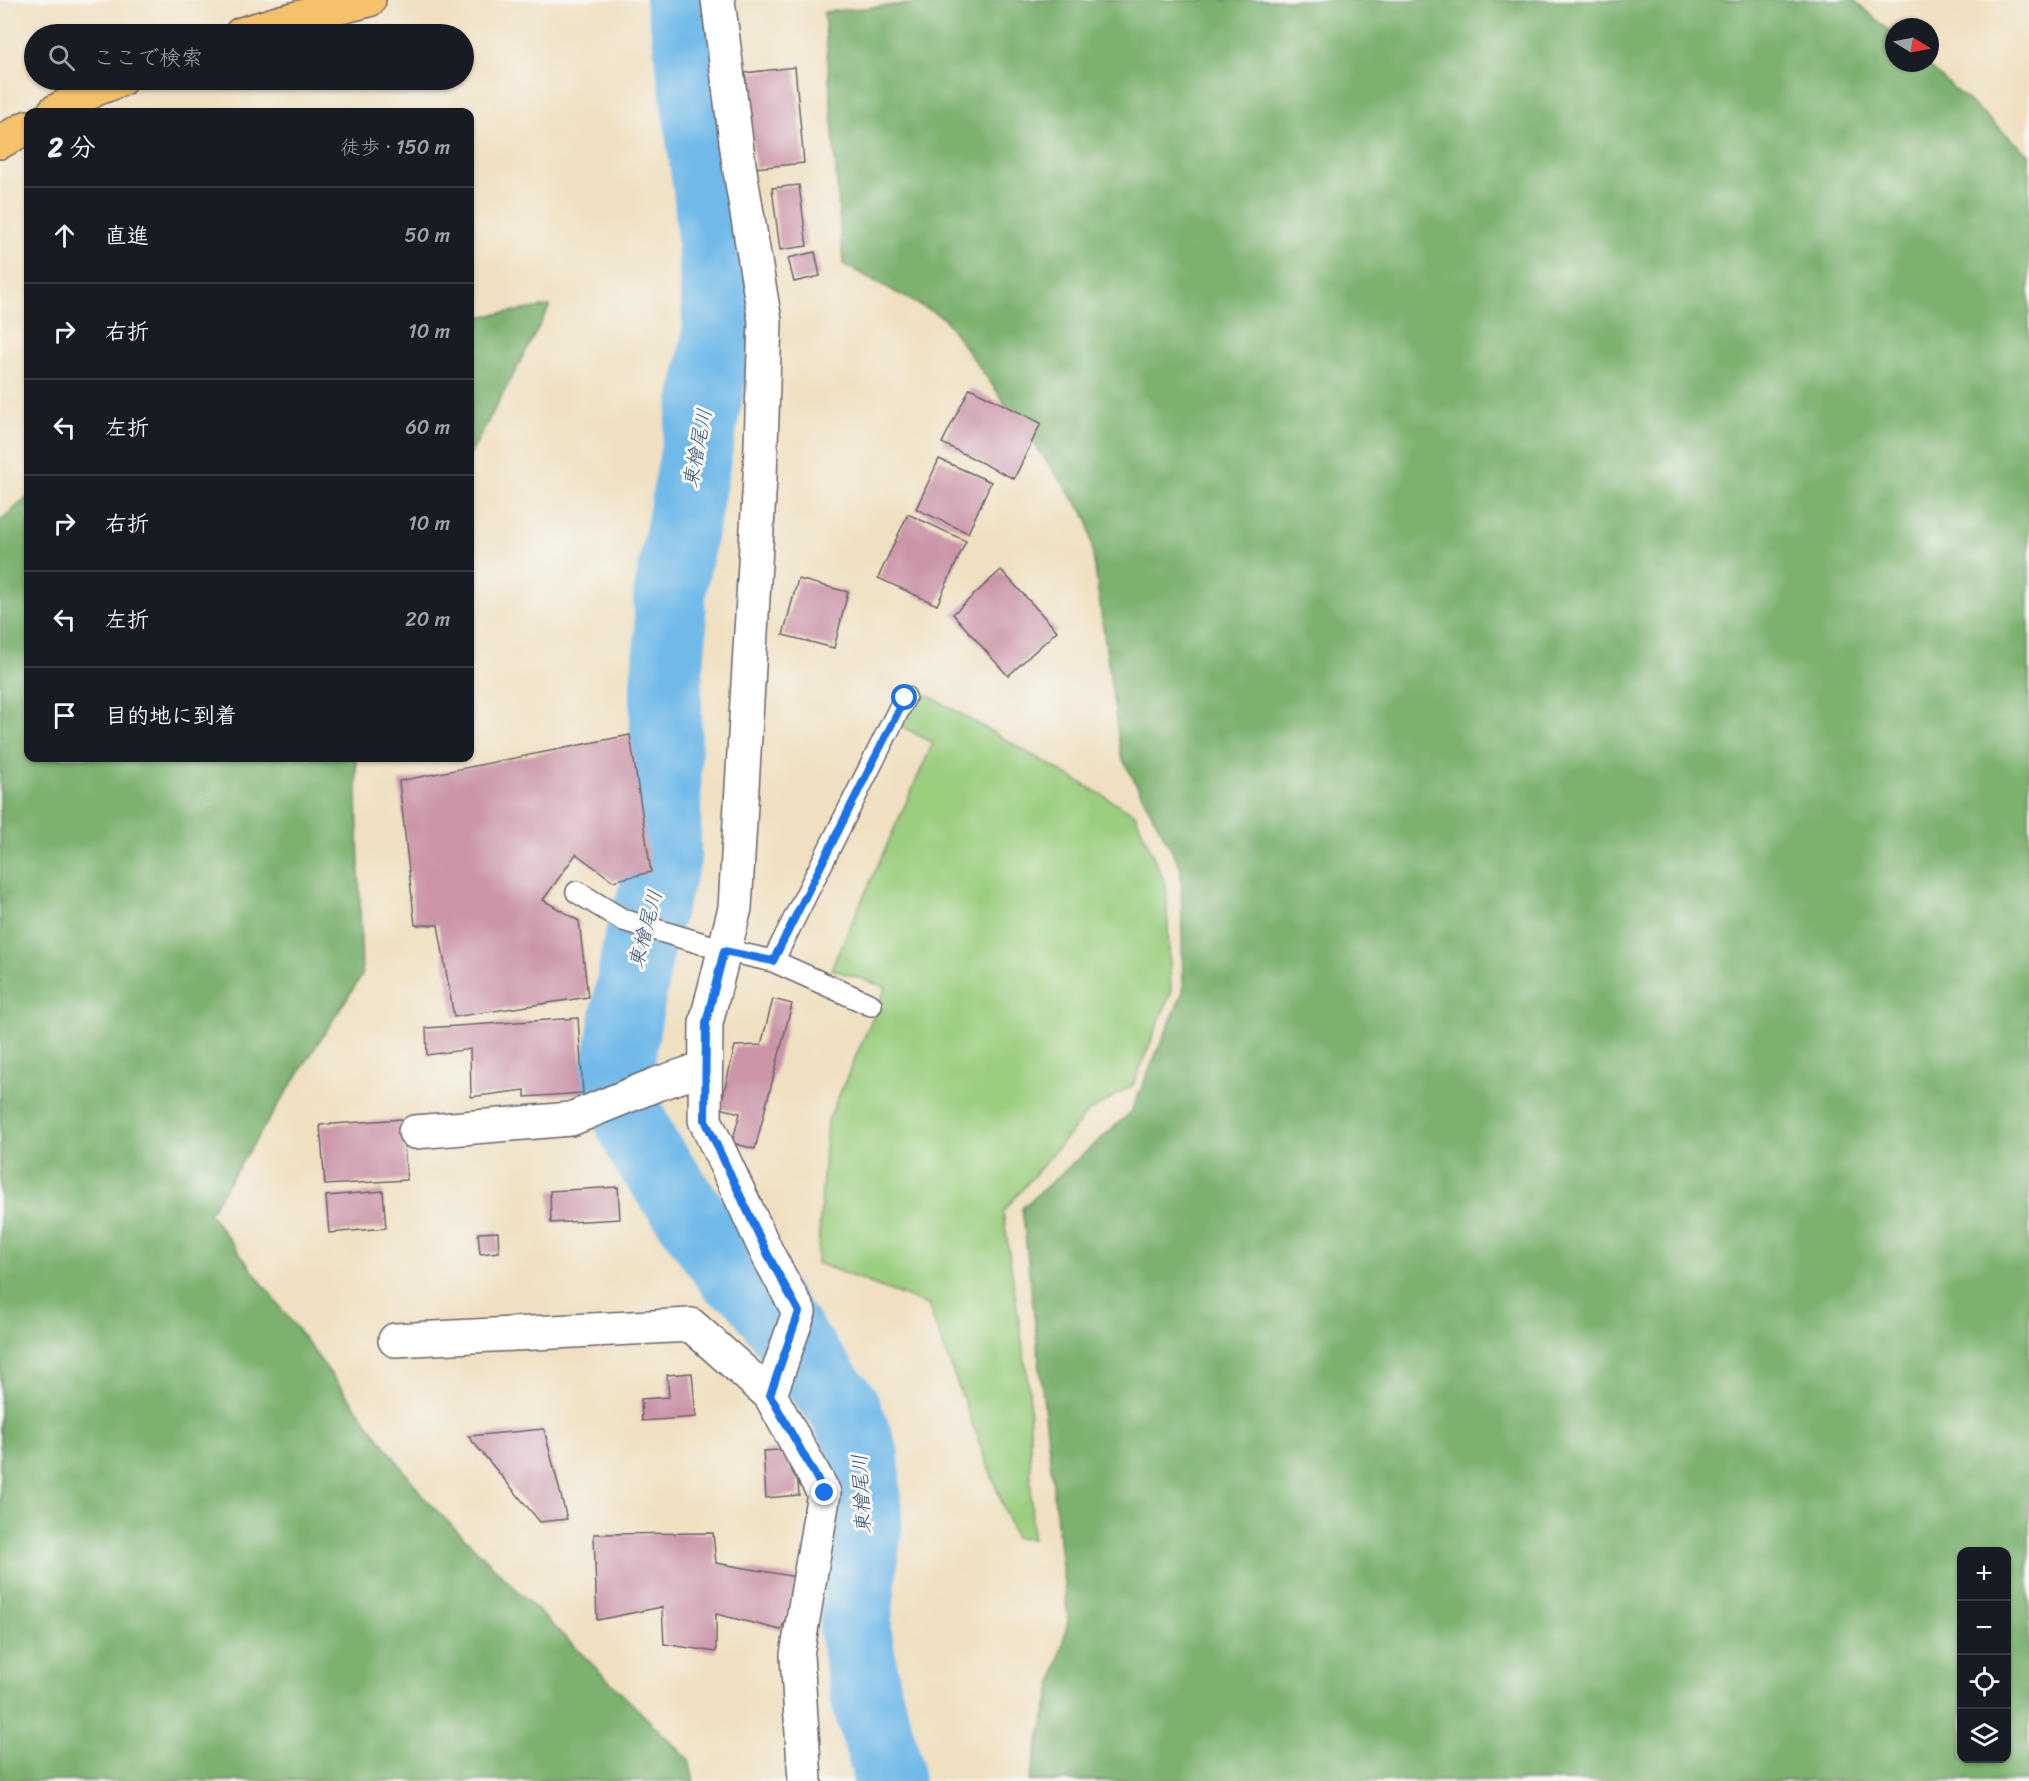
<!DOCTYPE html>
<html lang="ja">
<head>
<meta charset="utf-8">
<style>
	body { margin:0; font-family:Sriracha,"Klee One",sans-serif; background:#20242c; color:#f1f3f6 }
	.controls { position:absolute; right:18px; bottom:18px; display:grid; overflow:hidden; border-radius:12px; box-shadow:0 2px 4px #0004 }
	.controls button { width:54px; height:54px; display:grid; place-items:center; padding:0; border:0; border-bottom:2px solid #363941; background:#171b24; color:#f1f3f6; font:30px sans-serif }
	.compass { position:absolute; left:1885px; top:18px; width:54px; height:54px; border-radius:50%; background:#171b24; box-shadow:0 2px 4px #0004; rotate:100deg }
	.stop { position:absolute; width:18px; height:18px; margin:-14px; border:4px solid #1a73e8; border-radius:50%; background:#fff }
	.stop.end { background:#1a73e8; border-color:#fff; box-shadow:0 2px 6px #0008 }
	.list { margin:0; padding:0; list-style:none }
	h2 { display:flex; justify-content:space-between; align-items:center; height:78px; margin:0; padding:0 24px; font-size:26px }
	h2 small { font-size:20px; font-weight:400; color:#9ea1a6 }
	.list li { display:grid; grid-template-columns:39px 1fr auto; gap:18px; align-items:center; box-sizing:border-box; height:96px; padding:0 24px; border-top:2px solid #363941 }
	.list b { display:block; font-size:22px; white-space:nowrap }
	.list em { font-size:20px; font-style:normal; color:#9ea1a6 }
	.icon { flex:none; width:33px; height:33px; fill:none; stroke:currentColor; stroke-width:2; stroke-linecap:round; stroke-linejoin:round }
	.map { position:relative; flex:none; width:2029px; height:1781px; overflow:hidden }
	.search { position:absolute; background:#171b24; box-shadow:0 2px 4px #0004; left:24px; top:24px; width:450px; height:66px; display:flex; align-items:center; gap:15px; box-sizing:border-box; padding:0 21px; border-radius:33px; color:#9ea1a6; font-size:22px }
	.panel { position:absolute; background:#171b24; box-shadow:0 2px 4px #0004; left:24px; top:108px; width:450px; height:654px; border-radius:12px }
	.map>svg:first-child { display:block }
	.green { fill:#9bce7f; stroke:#5e785d; stroke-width:1.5 }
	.forest { fill:#7cb16e; stroke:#4f6a54; stroke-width:1.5; fill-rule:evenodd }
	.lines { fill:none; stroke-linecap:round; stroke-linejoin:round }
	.river { stroke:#70b9e9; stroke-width:72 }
	.building { fill:#cb95a7 }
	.service-casing { stroke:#6a646a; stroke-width:24 }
	.minor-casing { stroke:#6a646a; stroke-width:36 }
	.motorway-casing { stroke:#6a646a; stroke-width:36 }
	.service { stroke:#fff; stroke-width:21 }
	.minor { stroke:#fff; stroke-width:33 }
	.motorway { stroke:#f5c16b; stroke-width:33 }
	.route { stroke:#1a73e8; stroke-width:8 }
	.labels { text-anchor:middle; stroke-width:6; stroke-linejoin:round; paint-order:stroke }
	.water-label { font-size:20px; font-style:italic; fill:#3d5778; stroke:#f6f6f2 }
</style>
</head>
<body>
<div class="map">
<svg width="2029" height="1781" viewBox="0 0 2029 1781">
	<rect width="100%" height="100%" fill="#f6f6f2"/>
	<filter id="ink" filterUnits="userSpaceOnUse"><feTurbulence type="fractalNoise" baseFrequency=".0167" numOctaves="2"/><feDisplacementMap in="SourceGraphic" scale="12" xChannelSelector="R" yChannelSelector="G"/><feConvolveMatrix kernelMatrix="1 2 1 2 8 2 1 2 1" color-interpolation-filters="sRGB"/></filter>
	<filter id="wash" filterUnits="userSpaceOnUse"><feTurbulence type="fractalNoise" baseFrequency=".008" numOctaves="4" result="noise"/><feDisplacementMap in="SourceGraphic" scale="24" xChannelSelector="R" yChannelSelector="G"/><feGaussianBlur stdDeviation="1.35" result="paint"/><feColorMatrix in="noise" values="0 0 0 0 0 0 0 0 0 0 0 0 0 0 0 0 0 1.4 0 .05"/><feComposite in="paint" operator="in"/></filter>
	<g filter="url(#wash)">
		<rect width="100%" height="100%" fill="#f0e0c1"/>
		<!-- green -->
		<path class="green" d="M919 690 1135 814 1166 886 1171 992 1133 1085 1088 1112 1003 1212 1029 1389 1032 1539 1015 1538 928 1305 817 1263 827 1123 886 987 831 969 933 743 903 727Z"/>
		<!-- forest -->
		<path class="forest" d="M949 0H1854L1894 35V63H1925L2029 154V1781H1029L1068 1621 1022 1208 1131 1112 1183 992 1181 868 1121 756 1088 519 944 318 843 264 824 12ZM1962 1552H2006V1758H1962Z
			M550 306 470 455V318Z
			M28 497V758H356L362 975 209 1213 427 1501 689 1760 694 1781H0V520Z"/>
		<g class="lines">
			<!-- river -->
			<path class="river" d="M681 0 686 21 710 197 719 330 669 598 671 632 666 684 665 858 639 944 617 1069 619 1096 644 1149 732 1274 752 1285 825 1385 844 1407 863 1456 866 1524 855 1629 866 1695 887 1767 888 1781"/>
		</g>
		<g id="blocks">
			<!-- building -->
			<path class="building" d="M795 67 804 163 755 168 745 73Z
				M799 185 807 246 780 250 772 188Z
				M815 252 820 276 794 282 788 258Z
				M970 388 1041 423 1014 479 942 443Z
				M939 459 991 482 968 533 916 509Z
				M908 514 966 541 937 605 878 578Z
				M1001 570 1057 631 1008 676 953 614Z
				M798 579 848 592 834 648 783 635Z
				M630 735 651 872 613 881 576 854 543 900 579 921 588 997 454 1017 438 925H415L399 781Z
				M773 999 792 1004 755 1149 732 1143 740 1113 720 1108 735 1046 761 1045Z
				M578 1018 583 1093 525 1097V1090L471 1097 470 1049 427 1055 426 1028Z
				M402 1119 407 1180 325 1185 320 1125Z
				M618 1187 620 1219 551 1223 550 1191Z
				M383 1191 386 1228 329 1233 326 1196Z
				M498 1232 499 1252 480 1254 478 1233Z
				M692 1373 696 1417 642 1421 641 1399 669 1397 667 1375Z
				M544 1429 567 1519 540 1522 468 1436Z
				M795 1449 799 1495 766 1498 763 1451Z
				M713 1533 716 1563 802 1578 781 1630 716 1614V1652L664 1644 662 1607 597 1620 594 1534Z"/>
		</g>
	</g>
	<g filter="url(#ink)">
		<use href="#blocks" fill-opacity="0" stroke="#6a646a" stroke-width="1.5"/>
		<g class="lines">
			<!-- service casing -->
			<g class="service-casing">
				<path id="service" d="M577 892 623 920 724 950 773 961
					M871 1005 773 961 905 697"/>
			</g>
			<!-- minor casing -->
			<g class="minor-casing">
				<path id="minor" d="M718 0 739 165 765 321 760 477 735 908 706 1023 705 1120 768 1255 799 1312 770 1395
					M415 1132 571 1119 657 1084 705 1068
					M395 1340 691 1325 770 1395 824 1493 797 1655 805 1781"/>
			</g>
			<!-- motorway casing -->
			<g class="motorway-casing">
				<path id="motorway" d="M241 34 281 22 369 0
					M54 112 96 89 120 80
					M0 142 28 127"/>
			</g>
			<!-- service -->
			<use href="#service" class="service"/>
			<!-- minor -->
			<use href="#minor" class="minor"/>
			<!-- motorway -->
			<use href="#motorway" class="motorway"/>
		</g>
	</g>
	<g class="lines" filter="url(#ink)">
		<!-- route -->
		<path class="route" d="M825 1493 770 1395 799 1312 768 1255 705 1120 706 1023 724 951 773 961 905 698"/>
	</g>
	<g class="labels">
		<!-- water labels -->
		<g class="water-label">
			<text transform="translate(697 448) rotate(-79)" y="7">東檜尾川</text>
			<text transform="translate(645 929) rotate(-75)" y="7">東檜尾川</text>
			<text transform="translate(861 1494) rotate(-93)" y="7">東檜尾川</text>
		</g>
	</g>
</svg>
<div class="controls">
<button>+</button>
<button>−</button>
<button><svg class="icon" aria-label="locate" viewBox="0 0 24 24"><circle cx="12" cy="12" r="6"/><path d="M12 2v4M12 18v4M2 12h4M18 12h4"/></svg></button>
<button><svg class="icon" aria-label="layers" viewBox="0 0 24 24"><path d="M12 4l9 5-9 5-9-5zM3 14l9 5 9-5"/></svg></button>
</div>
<svg class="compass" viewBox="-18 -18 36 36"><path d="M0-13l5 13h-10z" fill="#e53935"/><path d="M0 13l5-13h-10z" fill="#9ea1a6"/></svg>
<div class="stop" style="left:905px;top:698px"></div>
<div class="stop end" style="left:825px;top:1493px"></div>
<div class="search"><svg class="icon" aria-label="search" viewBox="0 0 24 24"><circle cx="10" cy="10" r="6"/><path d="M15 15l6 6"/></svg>ここで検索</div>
<section class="panel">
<h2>2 分<small>徒歩 · 150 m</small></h2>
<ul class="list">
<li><svg class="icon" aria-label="ahead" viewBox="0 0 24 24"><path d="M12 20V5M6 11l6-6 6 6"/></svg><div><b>直進</b></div><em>50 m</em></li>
<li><svg class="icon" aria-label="right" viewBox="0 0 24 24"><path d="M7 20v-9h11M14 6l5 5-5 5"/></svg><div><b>右折</b></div><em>10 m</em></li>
<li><svg class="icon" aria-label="left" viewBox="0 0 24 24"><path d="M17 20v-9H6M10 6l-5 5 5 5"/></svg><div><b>左折</b></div><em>60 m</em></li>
<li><svg class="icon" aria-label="right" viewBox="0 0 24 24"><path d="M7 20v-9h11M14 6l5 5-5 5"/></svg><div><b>右折</b></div><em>10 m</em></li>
<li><svg class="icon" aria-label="left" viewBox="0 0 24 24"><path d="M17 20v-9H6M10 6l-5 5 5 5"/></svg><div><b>左折</b></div><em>20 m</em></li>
<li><svg class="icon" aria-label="arrive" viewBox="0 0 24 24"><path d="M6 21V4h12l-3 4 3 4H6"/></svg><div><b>目的地に到着</b></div></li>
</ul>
</section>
</div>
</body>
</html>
